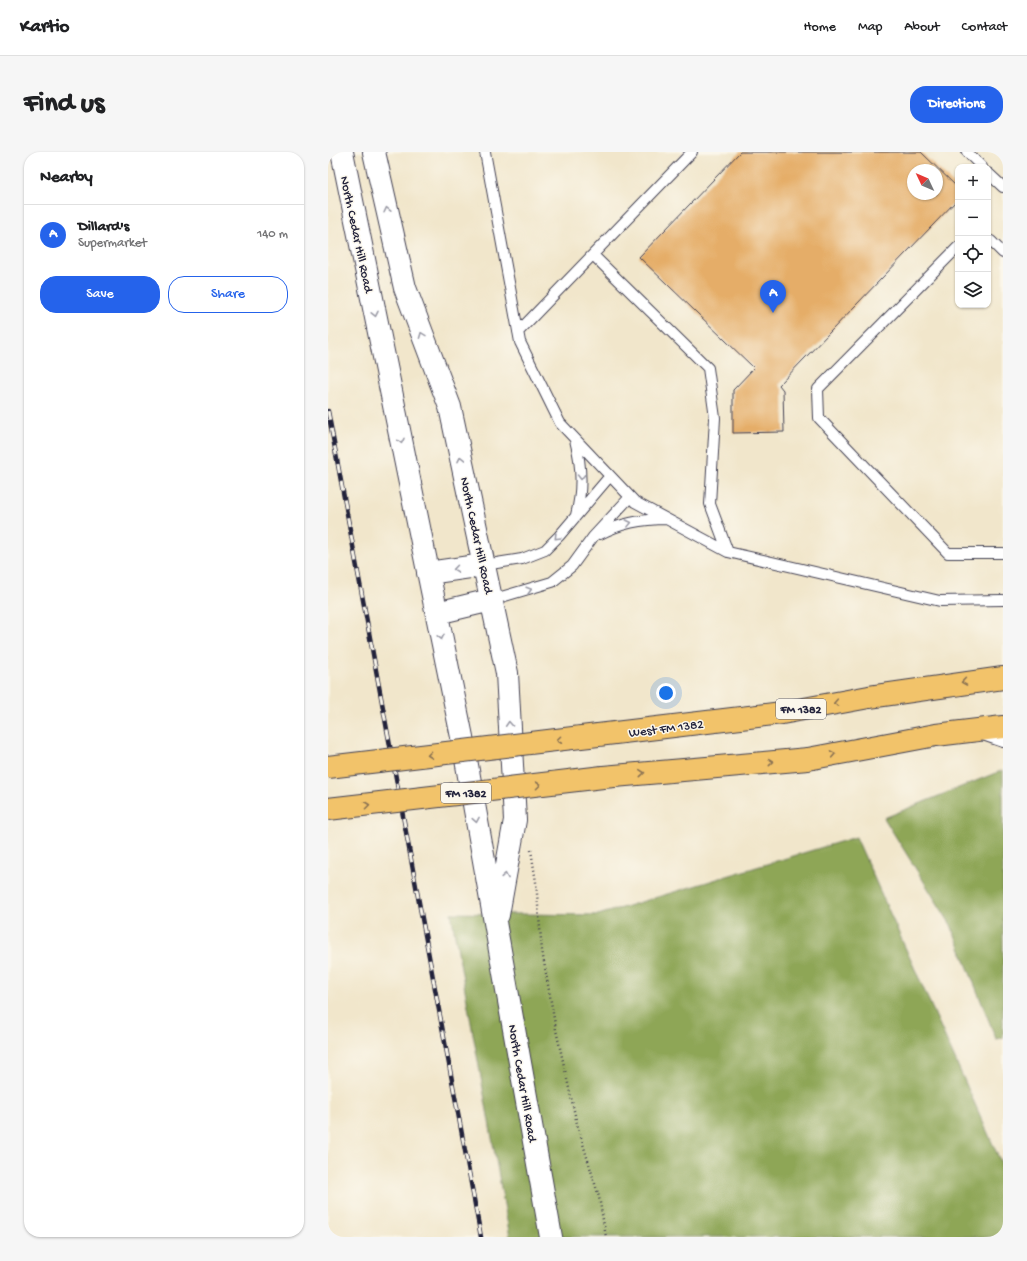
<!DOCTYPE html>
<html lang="en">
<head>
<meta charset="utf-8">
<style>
	body { margin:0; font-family:"Gochi Hand",sans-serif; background:#f6f6f6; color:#202124 }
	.controls { position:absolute; right:12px; top:12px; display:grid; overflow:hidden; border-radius:8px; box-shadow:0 1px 3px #0004 }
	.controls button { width:36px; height:36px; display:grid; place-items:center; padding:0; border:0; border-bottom:1px solid #e0e0e0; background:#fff; color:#202124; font:20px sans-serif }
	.compass { position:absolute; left:579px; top:12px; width:36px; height:36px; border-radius:50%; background:#fff; box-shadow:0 1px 3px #0004; rotate:314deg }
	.you { position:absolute; left:338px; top:541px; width:14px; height:14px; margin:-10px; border:3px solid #fff; border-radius:50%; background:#1a73e8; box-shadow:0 0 0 6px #1a73e833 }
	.badge { display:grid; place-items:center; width:26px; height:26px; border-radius:50%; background:#2563eb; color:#fff; font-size:13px; font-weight:700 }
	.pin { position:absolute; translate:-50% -33px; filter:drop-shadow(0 1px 2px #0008) }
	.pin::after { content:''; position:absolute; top:21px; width:14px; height:12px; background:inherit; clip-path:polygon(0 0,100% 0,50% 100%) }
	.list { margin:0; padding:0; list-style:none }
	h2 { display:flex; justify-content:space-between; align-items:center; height:52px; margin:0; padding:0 16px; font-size:17px }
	h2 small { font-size:13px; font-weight:400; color:#757577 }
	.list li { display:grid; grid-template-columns:26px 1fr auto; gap:12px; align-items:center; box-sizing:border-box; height:60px; padding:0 16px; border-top:1px solid #e0e0e0 }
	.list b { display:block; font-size:15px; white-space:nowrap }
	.list p { margin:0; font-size:13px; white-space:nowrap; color:#757577 }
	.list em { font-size:13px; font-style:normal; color:#757577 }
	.actions { display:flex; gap:8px; padding:12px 16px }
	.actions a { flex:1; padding:9px 0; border:1px solid #2563eb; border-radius:16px; text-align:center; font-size:14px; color:#2563eb }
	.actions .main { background:#2563eb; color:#fff }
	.icon { flex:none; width:22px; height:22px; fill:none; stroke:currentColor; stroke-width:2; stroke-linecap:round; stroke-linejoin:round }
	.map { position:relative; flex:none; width:675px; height:1085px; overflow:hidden; border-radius:16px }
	header { display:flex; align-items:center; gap:24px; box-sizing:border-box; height:56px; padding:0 20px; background:#fff; border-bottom:1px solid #e0e0e0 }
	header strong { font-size:19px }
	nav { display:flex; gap:22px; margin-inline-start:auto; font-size:14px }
	.intro { display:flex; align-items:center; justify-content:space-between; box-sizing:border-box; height:96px; padding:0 24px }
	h1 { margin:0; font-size:28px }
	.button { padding:10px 18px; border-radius:16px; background:#2563eb; color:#fff; font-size:14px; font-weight:700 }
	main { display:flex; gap:24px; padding:0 24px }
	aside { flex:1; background:#fff; border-radius:16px; box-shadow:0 1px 3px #0004 }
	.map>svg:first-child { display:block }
	.forest { fill:#8ea657; stroke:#586449 }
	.building { fill:#e5ad67; fill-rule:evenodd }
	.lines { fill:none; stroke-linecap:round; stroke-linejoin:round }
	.service-casing { stroke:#413f51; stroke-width:12 }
	.tertiary-casing { stroke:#413f51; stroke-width:24 }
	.primary-casing { stroke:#413f51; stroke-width:24 }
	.path { stroke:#413f51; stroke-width:2.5; stroke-dasharray:1 3; stroke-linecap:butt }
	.service { stroke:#fff; stroke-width:10 }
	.tertiary { stroke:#fff; stroke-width:22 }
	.primary { stroke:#f2c36a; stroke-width:22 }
	.rail-casing { stroke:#22223b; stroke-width:4.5 }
	.rail { stroke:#fbf7ec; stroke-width:3; stroke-dasharray:9; stroke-linecap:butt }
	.primary-bridge-casing { stroke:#413f51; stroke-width:24; stroke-linecap:butt }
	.primary-bridge { stroke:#f2c36a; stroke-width:22 }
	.oneway { stroke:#9c9ca7 }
	.oneway2 { stroke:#8a7252 }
	.labels { text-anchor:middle; stroke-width:3; stroke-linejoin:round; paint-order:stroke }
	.shield { fill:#fbf7ec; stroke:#636270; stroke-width:1 }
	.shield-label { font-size:12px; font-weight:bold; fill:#22223b }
	.street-label { font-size:13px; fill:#22223b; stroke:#fbf7ec }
</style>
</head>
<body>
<header>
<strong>Kartio</strong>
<nav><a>Home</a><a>Map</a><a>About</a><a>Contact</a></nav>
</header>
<div class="intro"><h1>Find us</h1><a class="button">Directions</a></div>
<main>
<aside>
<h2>Nearby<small></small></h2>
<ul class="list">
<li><span class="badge">A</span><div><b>Dillard's</b><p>Supermarket</p></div><em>140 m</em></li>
</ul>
<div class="actions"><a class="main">Save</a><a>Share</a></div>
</aside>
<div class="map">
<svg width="675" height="1085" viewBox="0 0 675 1085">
	<rect width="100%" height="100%" fill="#fbf7ec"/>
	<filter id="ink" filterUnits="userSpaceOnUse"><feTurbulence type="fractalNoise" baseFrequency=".025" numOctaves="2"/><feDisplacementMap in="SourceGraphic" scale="8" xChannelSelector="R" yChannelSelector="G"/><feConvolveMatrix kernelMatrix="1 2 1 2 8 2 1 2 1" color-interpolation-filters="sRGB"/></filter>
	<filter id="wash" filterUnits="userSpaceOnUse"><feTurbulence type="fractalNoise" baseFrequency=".012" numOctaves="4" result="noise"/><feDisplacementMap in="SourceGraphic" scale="16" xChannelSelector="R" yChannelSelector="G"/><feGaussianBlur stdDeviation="0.9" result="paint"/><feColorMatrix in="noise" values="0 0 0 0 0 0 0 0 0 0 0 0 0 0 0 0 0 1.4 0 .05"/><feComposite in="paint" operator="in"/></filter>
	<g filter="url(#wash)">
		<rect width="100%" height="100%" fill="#f1e6cb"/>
		<!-- forest -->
		<path class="forest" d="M675 618V886L668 887 623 773 556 666Z
			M528 685 675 1015V1085H182L123 761 270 763Z"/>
		<g id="blocks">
			<!-- building -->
			<path class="building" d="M412 0H593L630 36V47L451 233 455 238 456 280 405 281V238L426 216 311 105ZM585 18H609V42H585Z"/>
		</g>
	</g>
	<g filter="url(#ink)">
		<use href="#blocks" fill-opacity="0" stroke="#413f51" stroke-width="1"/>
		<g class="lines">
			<!-- service casing -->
			<g class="service-casing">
				<path id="service" d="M157 0 192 190 232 271 307 350 400 400 612 449 675 448
					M639 0 654 15
					M660 21 675 35
					M660 89H663L675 101
					M630 95 490 237 491 266 620 401H675
					M265 103 380 216 387 266 382 352 400 400
					M190 180 364 0
					M247 288C254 314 255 337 248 363
					M272 382C293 371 314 367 338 367
					M156 413 194 407 217 398 231 384 282 324
					M163 448 224 430 244 414 265 385 302 345
					M655 583 675 590"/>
			</g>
			<!-- tertiary casing -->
			<g class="tertiary-casing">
				<path id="tertiary" d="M14 0 134 585 223 1085
					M46 0 77 136 122 255 179 521 187 668 170 763
					M100 421 156 413
					M109 461 163 448"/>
			</g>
			<!-- primary casing -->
			<g class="primary-casing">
				<path id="primary" d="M270 583 454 561 541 545 675 526
					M275 625 480 607 608 583 675 575"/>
			</g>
			<!-- path -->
			<path class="path" d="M203 698 208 730 214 799 228 878 249 972 271 1045 278 1085"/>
			<!-- service -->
			<use href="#service" class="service"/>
			<!-- tertiary -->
			<use href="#tertiary" class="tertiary"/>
			<!-- primary -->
			<use href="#primary" class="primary"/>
			<!-- rail casing -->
			<g class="rail-casing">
				<path id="rail" d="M0 259 153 1085"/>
			</g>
			<!-- rail -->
			<use href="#rail" class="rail"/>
			<!-- primary-bridge casing -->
			<g class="primary-bridge-casing">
				<path id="primary-bridge" d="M0 615 270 583
					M0 657 275 625"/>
			</g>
			<!-- primary-bridge -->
			<use href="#primary-bridge" class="primary-bridge"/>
		</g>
		<!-- one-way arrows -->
		<defs><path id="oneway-chevron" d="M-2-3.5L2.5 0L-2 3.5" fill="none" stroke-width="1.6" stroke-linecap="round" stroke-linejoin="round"/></defs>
		<g class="oneway">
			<use href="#oneway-chevron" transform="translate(59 58) rotate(-103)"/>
			<use href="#oneway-chevron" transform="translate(47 162) rotate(78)"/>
			<use href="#oneway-chevron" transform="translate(94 183) rotate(-111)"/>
			<use href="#oneway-chevron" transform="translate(73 289) rotate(78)"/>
			<use href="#oneway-chevron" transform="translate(133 307) rotate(-102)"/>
			<use href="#oneway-chevron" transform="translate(253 325) rotate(89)"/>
			<use href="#oneway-chevron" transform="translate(301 371) rotate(-14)"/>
			<use href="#oneway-chevron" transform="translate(229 385) rotate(134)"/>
			<use href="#oneway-chevron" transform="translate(128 417) rotate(172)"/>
			<use href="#oneway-chevron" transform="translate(201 438) rotate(-16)"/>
			<use href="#oneway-chevron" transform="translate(113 485) rotate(78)"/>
			<use href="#oneway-chevron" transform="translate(181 572) rotate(-93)"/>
			<use href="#oneway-chevron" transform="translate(148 668) rotate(80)"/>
			<use href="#oneway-chevron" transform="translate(177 724) rotate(-80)"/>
		</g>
		<g class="oneway2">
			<use href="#oneway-chevron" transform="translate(636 530) rotate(171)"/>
			<use href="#oneway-chevron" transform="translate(508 551) rotate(169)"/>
			<use href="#oneway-chevron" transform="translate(231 588) rotate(173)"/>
			<use href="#oneway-chevron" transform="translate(505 602) rotate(-11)"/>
			<use href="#oneway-chevron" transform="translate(102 603) rotate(173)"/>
			<use href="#oneway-chevron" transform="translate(443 610) rotate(-5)"/>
			<use href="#oneway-chevron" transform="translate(314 621) rotate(-5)"/>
			<use href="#oneway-chevron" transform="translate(210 633) rotate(-7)"/>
			<use href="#oneway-chevron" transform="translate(39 653) rotate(-7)"/>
		</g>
	</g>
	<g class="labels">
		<!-- shield labels -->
		<g class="shield">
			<rect x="448" y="547" width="50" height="20" rx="3"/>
			<rect x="113" y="631" width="50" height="20" rx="3"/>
		</g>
		<g class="shield-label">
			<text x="473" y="561">FM 1382</text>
			<text x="138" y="645">FM 1382</text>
		</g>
		<!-- street labels -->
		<g class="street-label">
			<text transform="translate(30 82) rotate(78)" y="5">North Cedar Hill Road</text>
			<text transform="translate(150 383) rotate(78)" y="5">North Cedar Hill Road</text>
			<text transform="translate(338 575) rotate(-7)" y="5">West FM 1382</text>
			<text transform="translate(196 931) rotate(80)" y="5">North Cedar Hill Road</text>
		</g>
	</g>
</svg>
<div class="controls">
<button>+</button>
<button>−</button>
<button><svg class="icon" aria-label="locate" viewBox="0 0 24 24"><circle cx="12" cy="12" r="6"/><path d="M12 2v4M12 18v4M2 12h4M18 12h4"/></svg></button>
<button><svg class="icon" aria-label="layers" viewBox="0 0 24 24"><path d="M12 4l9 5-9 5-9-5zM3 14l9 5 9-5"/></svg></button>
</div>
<svg class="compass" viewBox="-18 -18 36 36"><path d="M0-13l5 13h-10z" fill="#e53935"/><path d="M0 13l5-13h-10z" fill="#757577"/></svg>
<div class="you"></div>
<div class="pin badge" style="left:445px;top:161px">A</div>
</div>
</main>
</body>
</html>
